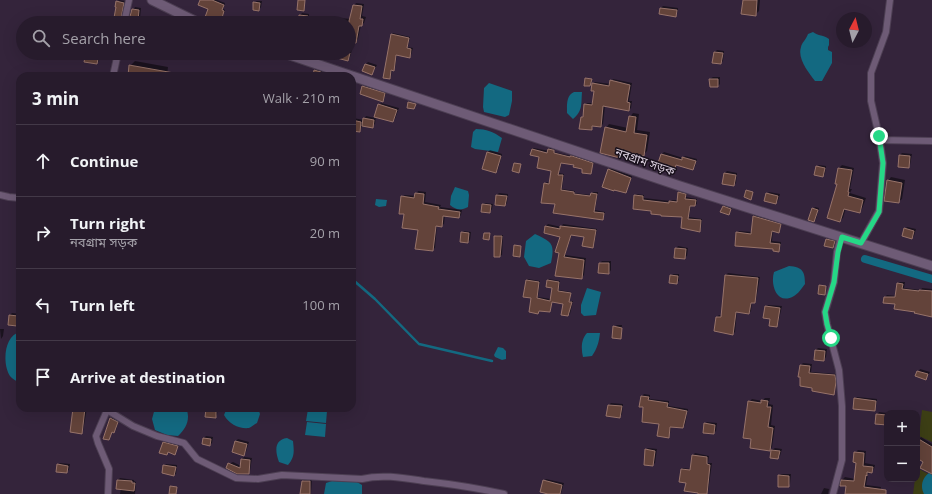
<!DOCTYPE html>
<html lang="en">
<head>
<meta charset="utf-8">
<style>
	body { margin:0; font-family:"Open Sans","Noto Sans Bengali",sans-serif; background:#332838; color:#f1f3f6 }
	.controls { position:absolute; right:12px; bottom:12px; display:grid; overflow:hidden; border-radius:8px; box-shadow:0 4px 16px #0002 }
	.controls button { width:36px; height:36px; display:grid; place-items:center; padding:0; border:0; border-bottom:1px solid #433948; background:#271b2c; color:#f1f3f6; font:20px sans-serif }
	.compass { position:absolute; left:836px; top:12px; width:36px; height:36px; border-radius:50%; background:#271b2c; box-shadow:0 4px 16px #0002; rotate:7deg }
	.stop { position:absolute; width:12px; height:12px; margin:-9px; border:3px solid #25d886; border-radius:50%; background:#fff }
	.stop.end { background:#25d886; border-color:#fff; box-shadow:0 1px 4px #0008 }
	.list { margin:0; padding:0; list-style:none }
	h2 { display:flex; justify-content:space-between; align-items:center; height:52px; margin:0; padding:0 16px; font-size:17px }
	h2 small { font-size:13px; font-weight:400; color:#a4a1a9 }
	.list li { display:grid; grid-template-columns:26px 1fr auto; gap:12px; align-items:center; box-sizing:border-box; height:72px; padding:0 16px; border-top:1px solid #433948 }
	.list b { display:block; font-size:15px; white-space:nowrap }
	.list p { margin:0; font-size:13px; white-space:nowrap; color:#a4a1a9 }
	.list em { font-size:13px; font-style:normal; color:#a4a1a9 }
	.icon { flex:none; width:22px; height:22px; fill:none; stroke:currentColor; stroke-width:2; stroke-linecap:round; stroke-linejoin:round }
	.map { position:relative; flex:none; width:932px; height:494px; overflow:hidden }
	.search { position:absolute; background:#271b2c; box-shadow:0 4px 16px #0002; left:16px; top:16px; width:340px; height:44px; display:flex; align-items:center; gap:10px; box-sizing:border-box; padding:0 14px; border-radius:22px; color:#a4a1a9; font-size:15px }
	.panel { position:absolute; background:#271b2c; box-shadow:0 4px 16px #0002; left:16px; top:72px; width:340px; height:340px; border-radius:12px }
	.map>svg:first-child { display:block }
	.green { fill:#3d3f15 }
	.water { fill:#136981 }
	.shadow { fill:#0007 }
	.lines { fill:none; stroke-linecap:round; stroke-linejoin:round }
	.stream { stroke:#136981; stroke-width:2.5 }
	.canal { stroke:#136981; stroke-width:8 }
	.building { fill:#63433a; stroke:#97736a }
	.minor-casing { stroke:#4d3f53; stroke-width:8 }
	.secondary-casing { stroke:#4d3f53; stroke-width:11 }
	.minor { stroke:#6e5b76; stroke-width:6 }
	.secondary { stroke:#6e5b76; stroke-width:9 }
	.route { stroke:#25d886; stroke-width:5 }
	.labels { text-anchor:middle; stroke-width:3; stroke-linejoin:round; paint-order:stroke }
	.street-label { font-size:12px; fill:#dacfde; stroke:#18101b }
</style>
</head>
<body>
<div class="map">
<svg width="932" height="494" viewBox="0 0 932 494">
	<rect width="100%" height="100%" fill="#34243b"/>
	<!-- green -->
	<path class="green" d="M922 410 932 412V442L919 436Z
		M917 468 932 476V494H913L915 479H917Z"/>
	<!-- water -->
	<path class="water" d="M813 32C818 36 824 35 829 39V45L828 47V50L832 52V63L822 81H815C809 73 797 59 801 47 802 42 806 40 808 34Z
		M489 83 512 91V101L509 115 505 117 484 112 483 107 484 88Z
		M574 92H582C581 104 583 111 573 119L567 113C567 106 566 95 574 92Z
		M476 129C486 129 494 132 502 138L498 152 475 149 471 147 473 132Z
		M455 187 468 191 469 195 468 207C461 211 456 210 450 205L451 196Z
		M376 199 387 200 386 206 379 207 375 205Z
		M535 234C552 242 555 243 551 263L539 268 529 266 524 257 526 241Z
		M789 266C803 267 805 272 805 284 802 288 798 294 794 296 777 306 770 285 774 272Z
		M587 288 601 292 596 315 584 316 581 313V305Z
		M20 332V383C17 381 12 379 10 376 2 364 4 335 20 332Z
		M587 333H600C599 342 597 349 592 356L583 357C581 349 581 339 587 333Z
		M498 347 503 348 506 351V359L502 360 495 357 494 355Z
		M155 408H186C191 419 186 429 178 436L167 435 155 430 152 419Z
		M227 408H258L260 414 257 423C255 424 252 427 249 428 239 429 229 424 224 415Z
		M308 409 327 411 326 423 306 421Z
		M307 422 326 424 325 437 305 435Z
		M287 438 293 441C294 451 295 457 288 465L279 462C275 451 274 440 287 438Z
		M929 473 932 475V494H924C920 487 922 478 929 473Z
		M332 481 357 482 362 485V494H324L326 483Z"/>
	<!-- shadow -->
	<path class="shadow" d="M119 0 125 1 121 23H114L117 2Z
		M201 0H217L225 3 223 9 225 10 223 16 229 17 228 23H206L209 9Z
		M744 0H760L759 11 755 15Z
		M257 1H262L261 7 259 10 254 3Z
		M356 3 364 4 362 16 366 17 364 23 361 25 358 39 354 42 350 57 348 60 332 53H349V23H337V20L340 18 351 19 354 6Z
		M663 6 678 8 677 14 675 16 660 13 661 8Z
		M135 7 141 8 140 18 137 20 133 10Z
		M302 13 309 14 308 23H299L300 16Z
		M276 18 284 20V23H274Z
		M393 33 410 37 408 47 413 48 411 55 409 57 397 54 395 68 392 69 391 77 389 78 392 34Z
		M717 50 724 51 723 61 721 63 715 52Z
		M87 53H100L99 61 96 63 85 61Z
		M135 61 168 67 167 76H124L125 74 129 75 130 66Z
		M368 62 377 65 372 74 366 64Z
		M318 68 323 70 321 76H314L315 70Z
		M87 74H94L93 76H86Z
		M713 77H720V84L718 86H711L710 79Z
		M613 79 632 83 629 101H632L631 108 629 110 605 106 603 124 601 126 594 125 591 129 582 117 584 115 585 105 587 103H594L595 90 593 84 595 82 611 84Z
		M365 85 386 92 384 100 383 101 361 93Z
		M381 103 399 108 395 119 393 121 376 116 375 124 372 126 362 125 361 129 359 131 352 130 353 118 364 120 366 116 375 118 379 105Z
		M633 113 639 114 637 130 650 132 647 151 643 155 623 151 619 157 606 128 609 124 628 128 630 117Z
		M534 148 549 151 550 148 555 149 554 152 571 156 574 155 594 162 591 173 583 168 575 164 562 162 559 173 564 174 562 189 575 191 574 193 591 195 593 192H598L595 210 605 212 603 219 556 203 545 184 547 182 550 183 552 170 541 156 532 149Z
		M490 150 502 154 498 170 496 172 487 153Z
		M664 152 683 158 685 156 697 159 695 167 692 169 677 164 674 167 662 154Z
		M902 153 912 154 910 165 908 167 899 166 900 155Z
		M819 165 826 166 825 174 822 176 817 167Z
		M842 165 854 168 850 189H852L850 193 866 198 862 209 860 212 846 208 843 218 840 221 838 183 839 168Z
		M611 168 632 176 627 190 625 192 609 170Z
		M727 171 737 173 736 183 734 185 725 173Z
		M891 177 905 180 902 199 898 202 888 181Z
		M418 191 426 192 425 202 441 205 440 207 462 210 461 215 459 217 445 215 444 224 441 226 437 225 435 248 432 250 419 230 405 213 402 197 405 195 416 196Z
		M681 191 687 193 686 197 697 199V204L695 205H691L689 217 702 219 701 229 699 230 683 216 652 210 635 196 637 194 644 195V198L670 201 672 200H678L679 192Z
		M769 192 780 194 778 201 776 203 767 194Z
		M499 193 508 194 507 203 505 205 496 204 497 195Z
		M485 203 493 204 492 209 490 212 483 205Z
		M726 204 733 206 729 214 724 206Z
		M815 207 819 208 816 219 814 221 813 209Z
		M756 214 782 222 780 229 778 231 773 230 772 241 781 242 780 249 778 251 737 233 739 231 752 232 754 216Z
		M548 224 561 227 563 224 597 229 594 245 592 247 585 236 572 234 565 255 586 258 584 275 582 278 556 275 562 236 546 226Z
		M907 227 916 229 914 236 912 238 905 229Z
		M464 231 471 232 470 240 468 242 462 233Z
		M497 235H503L502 255 500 256H495V236Z
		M829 237 836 239 835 245 833 247 825 245 827 239Z
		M678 246 688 248 687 256 684 258 676 249Z
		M602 261H611V270L609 273 600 263Z
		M728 273 760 277 756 300 754 302H752L751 311 749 313 737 311 735 332 733 334 717 317 719 315 722 316 726 275Z
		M673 274H679V281L676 283 671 276Z
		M528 279 540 281 538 297 551 299 553 287 548 281 549 279 560 281 559 290 571 292 570 301H573L570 314 568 315 564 303 552 301 550 311 540 310 538 313 527 281Z
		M900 282H905L904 288 921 290 922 288 932 289V316H925V314L896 303 885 297 887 295 896 296 898 283Z
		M768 305 782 306 778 324 776 326 766 307Z
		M12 313 20 314V326L9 324 10 315Z
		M617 325H622L621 338 614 327Z
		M0 329H4L3 336 1 339Z
		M818 348 827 349 826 357 824 360 816 350Z
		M803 363 812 364 811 372 836 374 835 392 833 394 813 387 801 365Z
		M920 369 930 372 926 379 916 376Z
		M644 394 650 395V399L669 401V406L688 409 685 425 683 427 671 426 670 434 668 436 660 423 644 406 642 396Z
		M857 397 877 399 876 408 874 410 855 399Z
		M765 398H770L769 404 773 405 771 425 775 426 772 447 770 450 752 439 749 402 752 399 762 401Z
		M611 403 623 404 622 414 620 417 607 415 609 405Z
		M70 408H87L83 431 81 433 74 410 70 409Z
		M209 408H218L217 415 215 417 207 410Z
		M879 412 887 413V424L877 415Z
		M112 417 119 420 116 430 112 431 109 439 107 430Z
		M707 422 717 423 716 431 714 433 705 424Z
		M206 436 213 437 212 443 210 445 204 438Z
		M921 437 932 444V439V473L924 461 917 457V442Z
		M238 439 249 442 246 452 244 454 233 451 236 441Z
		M165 441 179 445 175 453 169 451 167 454 164 443Z
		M648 448 657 449 655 463 653 465 645 464 646 450Z
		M775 448 782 449 780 456 778 458 771 457 772 450Z
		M858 450 866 451 865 463 875 465 874 469 868 474 866 485 881 487 880 494H846L847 485 841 484 842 480 845 477 855 479 857 462 855 453Z
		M695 453 709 456 708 463H712L708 492 707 494 687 482 682 470 683 468 691 469 693 455Z
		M244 457 252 458 250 471 248 473 229 464 233 462 241 466 242 459Z
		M60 463 70 464 69 470 66 472 58 465Z
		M166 464 177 465 176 474 174 475 164 466Z
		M781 474H791L790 484 788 486 779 476Z
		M120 478 134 480V481L136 482 135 494H120L121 488 118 480Z
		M305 479H312L311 494H301L303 481Z
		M546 479 564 483 561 494H552L544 481Z
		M824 488 829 489 828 494H821Z"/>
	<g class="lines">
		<!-- stream -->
		<path class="stream" d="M352 279 375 299 419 344 492 361"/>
		<!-- canal -->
		<path class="canal" d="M865 259 932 279"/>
	</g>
	<!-- building -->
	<path class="building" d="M200 0H212L224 5 222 10 224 11 222 18 233 19V23H205L204 20 208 9 198 5Z
		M298 0H305L304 11 297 10Z
		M743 0H757L756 16 741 14Z
		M116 1 124 3 120 23H113L116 7H115Z
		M253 2 260 3 259 11 253 10Z
		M353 5 362 6 360 19H363L362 26H359L356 43 349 42V21Z
		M660 8 677 10 676 17 659 14Z
		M132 9 139 10 138 21 129 20Z
		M299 15 308 16 307 23H298Z
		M391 34 409 38 407 48 411 49 410 58 396 55 394 71 391 70 390 79 383 78Z
		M714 52 723 53 721 64 712 63Z
		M86 53 99 54 97 64 84 62Z
		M326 53H350L348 61 326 55Z
		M365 64 375 67 372 75 362 71Z
		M129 65 174 73 173 76H128Z
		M314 70 321 72 320 76H313Z
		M585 78 592 79 590 86H584Z
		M709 79H718V87H710Z
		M610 80 630 85 627 102 630 103 629 111 603 106 601 127 592 126V130L579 129 581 117H583L584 104 592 105 594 91H591L592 83 609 86Z
		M362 86 385 93 383 102 360 94Z
		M408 102 416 104 414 109 407 108Z
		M378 104 397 110 393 122 374 117Z
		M629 116 636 117 634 133 647 135 644 156 621 152 620 158 600 153 605 127 626 132Z
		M363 118 374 120 373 128 362 126Z
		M352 120 361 122 360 132 352 131Z
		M532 149 547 153 548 149 553 150H554V153L570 157V156H572L593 163 591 174 582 173V169L573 167 574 165 561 163 558 175H563L561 190 574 192V194L590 196 591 193 597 194 594 212 604 213 603 220 553 213 555 204 541 203 544 183 549 184 551 171 537 168 539 157 530 155Z
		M487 152 501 156 496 173 482 169Z
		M661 154 682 160V157L696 161 693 170 676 165 675 168 658 163Z
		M899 155 910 156 909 168 898 167Z
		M514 163 521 164 519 173 512 171Z
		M816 166 825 168 823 177 814 175Z
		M838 168 852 170 848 192H849L848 196 863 200 860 213 844 209 840 222 827 218 837 184H835Z
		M608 169 631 178 626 193 614 190V191L602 187Z
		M724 173 736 175 734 186 722 184Z
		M887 180 902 183 899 203 884 201Z
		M746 190 753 192 751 200 744 197Z
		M678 192 686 194 685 199 696 200 695 206H690L688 219 701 220 700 232 681 228 682 217 661 216V215L651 214V211L633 209 634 195 643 196V200L669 203V201L677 202Z
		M415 193 424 194 423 204 439 207 438 209 460 212 459 218 443 216 442 227 436 226 433 251 415 249 418 230 402 228 404 214H399L401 196 414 198Z
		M766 193 778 196 776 204 764 201Z
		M496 195 507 196 505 206 495 205Z
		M482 204 491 205 490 213 481 212Z
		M723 206 731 209 729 215 720 212Z
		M812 208 818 210 814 222 808 220Z
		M753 216 781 224 779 233 772 231 770 243 780 244 779 252 773 251V249L735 246 736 232 751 234Z
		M545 226 560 229V226L596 230 593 248 582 246 584 237 571 235 564 257 584 260 582 279 555 276 559 253 555 252 560 237 544 233Z
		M904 228 914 231 912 239 902 236Z
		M461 232 469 233 468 243 460 242Z
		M484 233H490L489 240 483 239Z
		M494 236H502L500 257H494Z
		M826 239 835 241 833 248 824 246Z
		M514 245 521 246 520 257 513 256Z
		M675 248 686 249 685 259 674 258Z
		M599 263H609V274L598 273Z
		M670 275 678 276 677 284 669 283Z
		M725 275 758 278 755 303H751L749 314 736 312 733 335 714 331 716 317H721Z
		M526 280 539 282 537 298 550 301 552 288 546 287 547 280 559 282 558 291 571 293 569 302H572L568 316 561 315 563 304 552 302 550 312 539 311 538 314 529 312 531 298 523 297Z
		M897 283 903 284 902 289 919 291V290L932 291V317L914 313 915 312 894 309 895 304 883 303 884 297H895Z
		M819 285 826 286 825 295 818 294Z
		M765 306 780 308 777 327 769 326 770 319 763 318Z
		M9 315 18 316 17 326 8 325Z
		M613 326 622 328 621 339 612 338Z
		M815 350 825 351 824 361 814 360Z
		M800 365 810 366 809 373 835 375 836 382 834 395 812 391V388L800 386V377H798Z
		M917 371 928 374 926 380 915 376Z
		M641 396 649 397 648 400 668 403 667 407 687 411 683 428 670 427 669 438 657 436 659 424 642 422 643 407H639Z
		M854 398 876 401 875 411 853 409Z
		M761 400 768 401 767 407H771L768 427 773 428 770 451 750 448 751 439 743 438 748 401 761 403Z
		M608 405 622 406 620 418 606 416Z
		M73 408H85L82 434 70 432Z
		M206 409 216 410V418L205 417Z
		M876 414 887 415V425L875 424Z
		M110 418 118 422 114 433 112 432 109 440 103 439Z
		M704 423 715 425 714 434 703 433Z
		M203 438 211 439 210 446 202 444Z
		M917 438 932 447V474L920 468 923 462 917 458Z
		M235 441 247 444 244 456 232 452Z
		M163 442 178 446 175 455 168 452 167 455 159 453Z
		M645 449 655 451 653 466 644 465Z
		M771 450 780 451 778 459 770 458Z
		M854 452 864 453 863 466 873 467 872 473 867 472V476L866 475 864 487 886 490V494H845L846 486H840V484L841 480 854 481 856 463 853 462Z
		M692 455 707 457V464L710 465 707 494H698V493L684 491 686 483 679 482 681 469 690 470Z
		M241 459 250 460 249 474H237L226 468 228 463 240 468Z
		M57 464 68 466 67 473 56 472Z
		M163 465 176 467 174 476 162 473Z
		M778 475 789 476V487H778Z
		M117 480 132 481V483H135L134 491 116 489Z
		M543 480 562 485 560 494H548L540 492Z
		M302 481H310V494H300Z
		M170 486 177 487 176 494H169Z"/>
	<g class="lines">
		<!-- minor casing -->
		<g class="minor-casing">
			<path id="minor" d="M124 23 129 0
				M113 76 118 53
				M879 140 932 141
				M0 195 9 197 20 198
				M861 243 879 211 883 163 879 136 871 101V73L886 32 890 0
				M107 410 133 426 157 436 184 443 197 459 236 478 258 479 282 475 362 479C382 474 404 478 424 481 451 484 477 488 504 494
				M108 494 109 469 98 443 96 436 108 408
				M833 494 842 460V406L839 370 827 324 825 312 834 282 837 252 841 237"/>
		</g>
		<!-- secondary casing -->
		<g class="secondary-casing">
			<path id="secondary" d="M152 0 199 23
				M284 53 352 76
				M352 76 680 186 932 266"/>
		</g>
		<!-- minor -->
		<use href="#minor" class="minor"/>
		<!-- secondary -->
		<use href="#secondary" class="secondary"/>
	</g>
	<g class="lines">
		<!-- route -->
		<path class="route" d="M831 338 827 324 825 312 834 282 838 252 842 237 861 243 879 212 883 163 879 136"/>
	</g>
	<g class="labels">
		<!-- street labels -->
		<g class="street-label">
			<text transform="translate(645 162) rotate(19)" y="4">নবগ্রাম সড়ক</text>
		</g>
	</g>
</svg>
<div class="controls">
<button>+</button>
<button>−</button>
</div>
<svg class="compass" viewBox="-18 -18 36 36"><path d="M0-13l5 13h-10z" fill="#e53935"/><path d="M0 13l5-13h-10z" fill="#a4a1a9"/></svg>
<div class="stop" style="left:831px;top:338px"></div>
<div class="stop end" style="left:879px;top:136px"></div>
<div class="search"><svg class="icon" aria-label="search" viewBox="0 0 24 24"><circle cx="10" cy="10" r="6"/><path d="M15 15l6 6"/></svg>Search here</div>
<section class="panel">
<h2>3 min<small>Walk · 210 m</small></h2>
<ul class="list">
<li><svg class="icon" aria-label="ahead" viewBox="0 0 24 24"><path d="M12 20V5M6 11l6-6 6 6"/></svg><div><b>Continue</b></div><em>90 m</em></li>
<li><svg class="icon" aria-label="right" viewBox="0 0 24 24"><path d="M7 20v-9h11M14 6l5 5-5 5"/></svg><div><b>Turn right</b><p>নবগ্রাম সড়ক</p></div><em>20 m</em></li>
<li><svg class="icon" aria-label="left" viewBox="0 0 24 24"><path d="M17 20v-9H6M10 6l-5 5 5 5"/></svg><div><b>Turn left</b></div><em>100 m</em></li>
<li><svg class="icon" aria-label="arrive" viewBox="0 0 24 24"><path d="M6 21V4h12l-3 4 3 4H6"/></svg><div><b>Arrive at destination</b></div></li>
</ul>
</section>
</div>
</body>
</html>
